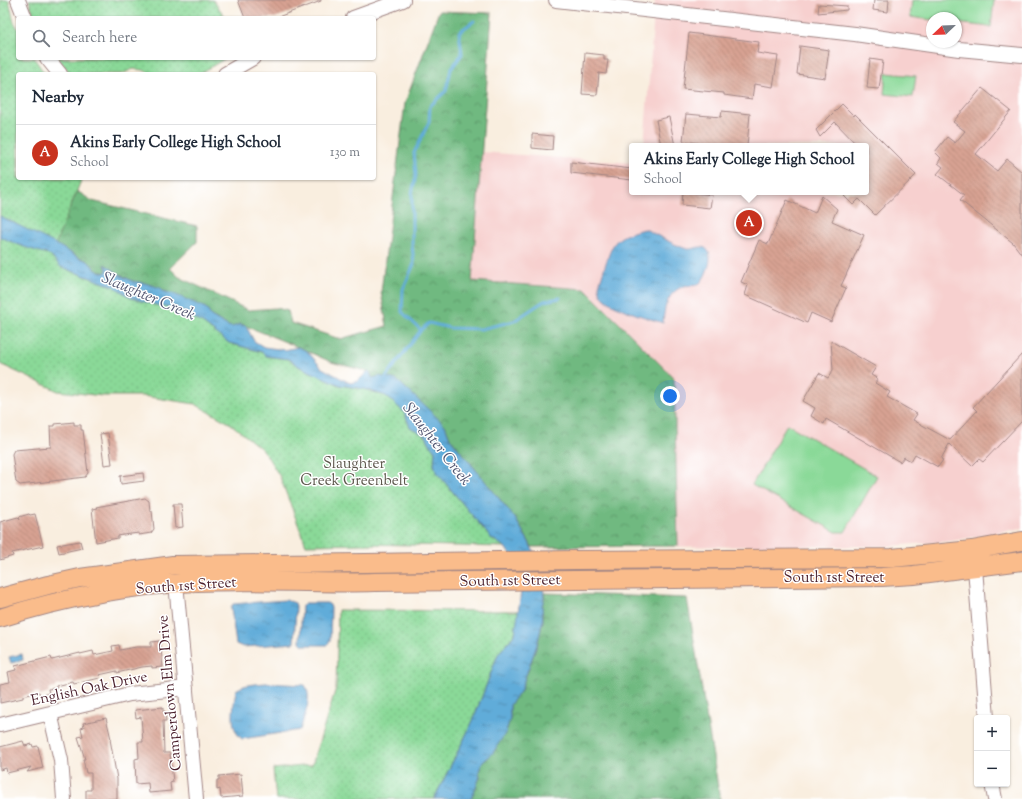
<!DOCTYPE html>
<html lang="en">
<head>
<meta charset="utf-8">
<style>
	body { margin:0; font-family:"Sorts Mill Goudy",serif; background:#f2f2f3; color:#1f2937 }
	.controls { position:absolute; right:12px; bottom:12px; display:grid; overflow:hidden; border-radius:4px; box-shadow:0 1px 3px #0004 }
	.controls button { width:36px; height:36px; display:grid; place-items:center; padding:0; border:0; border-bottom:1px solid #e0e1e3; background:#fff; color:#1f2937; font:20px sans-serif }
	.compass { position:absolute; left:926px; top:12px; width:36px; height:36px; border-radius:50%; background:#fff; box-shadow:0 1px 3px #0004; rotate:247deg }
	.you { position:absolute; left:670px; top:396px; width:14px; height:14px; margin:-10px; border:3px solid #fff; border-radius:50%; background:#1a73e8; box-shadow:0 0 0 6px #1a73e833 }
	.badge { display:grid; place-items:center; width:26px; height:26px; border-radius:50%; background:#c8321e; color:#fff; font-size:13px; font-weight:700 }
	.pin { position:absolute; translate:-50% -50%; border:2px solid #fff; box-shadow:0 1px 4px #0006 }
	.popup { position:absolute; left:629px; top:143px; width:240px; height:52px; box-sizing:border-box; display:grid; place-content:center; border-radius:4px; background:#fff; filter:drop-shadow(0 1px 3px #0005); font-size:13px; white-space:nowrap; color:#747a83 }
	.popup b { font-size:15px; color:#1f2937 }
	.popup::after { content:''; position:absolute; left:50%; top:100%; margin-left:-8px; border:8px solid transparent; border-top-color:#fff }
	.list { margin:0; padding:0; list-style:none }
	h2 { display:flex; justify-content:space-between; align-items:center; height:52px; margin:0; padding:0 16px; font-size:17px }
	h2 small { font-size:13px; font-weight:400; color:#747a83 }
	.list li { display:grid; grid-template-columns:26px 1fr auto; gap:12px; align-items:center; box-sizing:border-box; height:56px; padding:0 16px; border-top:1px solid #e0e1e3 }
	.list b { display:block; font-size:15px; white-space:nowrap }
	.list p { margin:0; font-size:13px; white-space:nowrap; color:#747a83 }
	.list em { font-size:13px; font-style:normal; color:#747a83 }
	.icon { flex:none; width:22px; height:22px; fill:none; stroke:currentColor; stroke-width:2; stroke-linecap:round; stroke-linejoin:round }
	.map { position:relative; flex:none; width:1022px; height:799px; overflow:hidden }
	.search { position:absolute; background:#fff; box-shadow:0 1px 3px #0004; left:16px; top:16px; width:360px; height:44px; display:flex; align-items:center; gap:10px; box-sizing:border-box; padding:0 14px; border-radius:4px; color:#747a83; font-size:15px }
	.panel { position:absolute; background:#fff; box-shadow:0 1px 3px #0004; left:16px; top:72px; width:360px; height:108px; border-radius:4px }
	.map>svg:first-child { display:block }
	.built { fill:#f7d0cf; fill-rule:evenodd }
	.grass { fill:#8ad998; stroke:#6a7c62 }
	.forest { fill:url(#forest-crowns); stroke:#5c6c56 }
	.park { fill:url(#park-dots); stroke:#6a7c62 }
	.water { fill:url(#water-ripples); stroke:#556682 }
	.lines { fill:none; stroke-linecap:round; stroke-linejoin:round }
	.stream { stroke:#60acd9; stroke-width:3 }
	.building { fill:url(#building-back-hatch) }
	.minor-casing { stroke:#a28685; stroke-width:16 }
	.major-casing { stroke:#a28685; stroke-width:20 }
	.minor { stroke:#fff; stroke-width:14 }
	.major { stroke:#fabc8b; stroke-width:18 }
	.labels { text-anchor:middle; stroke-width:3; stroke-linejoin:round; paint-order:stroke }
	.park-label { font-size:15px; fill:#5d574c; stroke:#fff }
	.street-label { font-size:15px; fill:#4a1f2b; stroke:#fff }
	.water-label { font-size:16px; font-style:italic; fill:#535771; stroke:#fff }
</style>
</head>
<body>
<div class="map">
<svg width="1022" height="799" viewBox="0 0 1022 799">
	<defs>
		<pattern id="forest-crowns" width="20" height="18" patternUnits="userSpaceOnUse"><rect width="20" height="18" fill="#6fb980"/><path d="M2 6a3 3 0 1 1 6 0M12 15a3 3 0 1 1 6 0" fill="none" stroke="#5d9669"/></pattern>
		<pattern id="park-dots" width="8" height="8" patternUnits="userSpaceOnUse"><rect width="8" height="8" fill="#8ad998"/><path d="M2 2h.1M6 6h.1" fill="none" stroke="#79ba83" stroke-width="1.8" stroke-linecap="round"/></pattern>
		<pattern id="water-ripples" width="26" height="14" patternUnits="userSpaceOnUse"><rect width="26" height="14" fill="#60acd9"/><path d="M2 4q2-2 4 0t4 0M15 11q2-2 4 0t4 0" fill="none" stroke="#518bb0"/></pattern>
		<pattern id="building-back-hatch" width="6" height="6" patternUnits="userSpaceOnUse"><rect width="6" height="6" fill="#d8a393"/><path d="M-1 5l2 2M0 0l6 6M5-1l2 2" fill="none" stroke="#b18478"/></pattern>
	</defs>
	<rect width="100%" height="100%" fill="#fff"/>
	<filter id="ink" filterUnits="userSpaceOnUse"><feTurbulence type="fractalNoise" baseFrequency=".025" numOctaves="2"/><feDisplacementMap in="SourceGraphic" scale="8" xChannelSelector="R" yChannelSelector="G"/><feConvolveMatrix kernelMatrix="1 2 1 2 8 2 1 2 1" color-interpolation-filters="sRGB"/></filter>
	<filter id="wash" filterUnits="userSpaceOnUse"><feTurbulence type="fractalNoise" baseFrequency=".012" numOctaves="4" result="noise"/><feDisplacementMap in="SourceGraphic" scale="16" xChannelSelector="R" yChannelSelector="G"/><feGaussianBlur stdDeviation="0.9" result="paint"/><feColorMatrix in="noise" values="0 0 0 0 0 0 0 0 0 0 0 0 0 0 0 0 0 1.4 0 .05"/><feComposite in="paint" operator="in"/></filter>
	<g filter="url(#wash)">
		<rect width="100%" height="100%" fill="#f9eedf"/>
		<!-- built -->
		<path class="built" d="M655 0H1022V528L951 541 887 546 532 547 529 542 461 451 481 152 632 163V192H866V146H644ZM932 18H956V42H932Z"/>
		<!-- grass -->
		<path class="grass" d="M912 0H994L991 27 956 23V18H932V20L910 17Z
			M886 73 916 76 913 97 884 94Z
			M787 424 877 476 845 532H836L752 485Z"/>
		<!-- forest -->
		<path class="forest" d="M439 11 492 13 472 281 585 289 674 378 678 546 532 547 515 518 450 438 445 425 372 378 370 372 331 362 298 347 241 324 232 327 228 326 211 316 206 308 145 283 132 281 105 265 107 270 105 273 96 270 88 261 78 257 55 244 77 191 92 201 197 226V242L170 268 179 277 248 310 276 308 288 311 291 323 340 339 387 326 381 292 405 103Z
			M544 593 687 598 720 799H471L480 777 479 771 482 763 493 753 510 719V705L520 692 538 642 543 620 542 605 544 600Z"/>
		<!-- park -->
		<path class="park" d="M0 0H9L14 22 18 29V58H34L45 74H18V178H82L51 255 61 267 115 287 131 298 160 306 175 307 204 324 229 343 262 352 266 356 288 359 300 367 340 385 364 389 386 396 404 412 410 427 426 436 430 444 435 451 434 465 438 474 491 538 505 547 366 544 306 545 280 477 264 451 231 424 195 404 143 396H103L58 391 0 364Z
			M29 0H213L226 18H34Z
			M57 58H226L199 74H152L143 70 133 69 122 74H71Z
			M338 610 519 611 515 634 498 654 472 723 434 799H276L273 769 312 765 336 688Z"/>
		<!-- water -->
		<path class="water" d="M0 216 54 243 78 257 88 261 96 270 105 273 107 270 105 264 116 272 132 281 145 283 161 288 162 291 174 294 206 308 211 316 228 326 232 327 240 324 246 326 254 341 264 347 285 350 298 347 307 351 322 368 350 383 358 381 368 371 370 372 372 378 380 376 397 380 445 425 450 438 515 518 529 542 543 572 544 600 542 605 543 620 538 642 520 692 510 705V719L506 732 493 753 482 763 479 771 480 777 471 799H434L472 723 498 654 515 634 522 585 511 556 505 547 491 538 438 474 434 465 435 451 430 444 426 436 410 427 404 412 386 396 364 389 340 385 300 367 288 359 266 356 262 352 229 343 204 324 175 307 160 306 131 298 115 287 61 267 50 255 24 247 0 237Z
			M645 229C657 235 674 245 687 249 693 250 699 245 705 248 716 254 706 277 700 283 696 287 690 285 685 286 668 291 664 307 663 323 648 318 612 308 603 297 600 293 599 289 599 285 603 274 608 253 614 244 620 235 635 231 645 229Z
			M286 600 295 603 296 606 294 643 243 647 236 644 231 608 233 604Z
			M305 603H327L330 605 331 608 330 642 327 645H303L300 642 302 606Z
			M22 654 23 660 11 663 9 657Z
			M266 683 305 685C313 698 304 717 300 730L242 739C228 728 234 705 236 690 244 684 256 684 266 683Z"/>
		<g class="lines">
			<!-- stream -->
			<path class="stream" d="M421 330 429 323 450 328 481 329 514 321 544 301 560 298
				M384 380 421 330 402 312 403 289 414 264 412 245V194L416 175 414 153 429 122 430 106 446 91 451 69 462 54 459 32 474 21"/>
		</g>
		<g id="blocks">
			<!-- building -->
			<path class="building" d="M238 0H321V1L275 18H245Z
				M874 0H889L888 12 873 10Z
				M819 4 847 6V10L818 13Z
				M689 33 759 42 757 53 778 56 773 87 754 84 752 99 724 95V93L683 89Z
				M800 46 829 50 825 78 797 74Z
				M585 53 604 55V60H608L606 74 599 73 597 95 582 94Z
				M870 59 883 61 879 89 867 88Z
				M982 88 1011 111 976 154 997 171 1007 159 1022 172V255L1013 243 960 200 964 195 937 174 943 167 938 163 941 158 935 152 947 137 955 143 965 131 953 122Z
				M842 104 854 116 855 114 916 175 875 215 859 199 853 205 844 196 849 192H866V146H858L835 122 820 137 816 130Z
				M722 111 750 114 747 146H718L683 141 686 114 721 117Z
				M669 117 675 146H661L656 120Z
				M532 134 553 136 552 150 532 148Z
				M571 162 632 169V180L571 173Z
				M683 192 712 195 710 208 682 205Z
				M822 196 837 209 832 221 864 235 841 286 846 288 831 322 811 313 807 323 745 295 748 285 741 282 759 240 768 244 787 200 815 213Z
				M831 341 876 367 871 375 878 379 875 383 890 392 887 397 917 414 913 420 950 440 977 411 973 407 1022 354V421L983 462 979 459 972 466 949 444 941 459 943 460 938 467 915 454 911 461 904 457 900 462 826 419 824 424 811 416 815 408 803 401 819 373 828 378 833 370Z
				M74 422V425H81V430H83L88 473 85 477 20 485 16 482 12 454 14 450 51 447 50 426H55V424Z
				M108 433 112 464 104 465 100 434Z
				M143 473 144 481 121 484 120 476Z
				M145 498 149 501 150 511H152L154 529 151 533 139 535V533L123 535 118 536V538L96 542 92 509 97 508 96 507Z
				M173 504H181L183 527 175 528Z
				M29 514 30 515 35 514 43 546 12 553 13 556 0 560V522L18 517 20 520 19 517Z
				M80 541 82 548 59 553 57 545Z
				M160 641 163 667 152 668V666L142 667 117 673V671L99 675 100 678 74 684 73 682 56 686V688L48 689 49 693 40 696 39 692 23 696V698L0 703V684L10 682 8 672 16 670 15 666 51 657 52 660 80 653V654L93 651 94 655 113 651 112 646 119 645 120 650 136 647H151V642Z
				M163 707V712L165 711 166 721H163L164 753H170L173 782 170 783 171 791 149 793 148 783 136 784 135 759 139 758 138 742H143L141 717 136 718 135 710Z
				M106 718 111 739H110L117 779V799H86V790H91V773H86L83 759H85L78 737 83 736 81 728 84 727 83 723Z
				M23 741 25 746 32 744 33 747 38 746 43 768 27 772 31 767 7 773 6 768 0 770V747Z
				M241 774 243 796 221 798 220 789 217 790V780H219V776Z"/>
		</g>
	</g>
	<g filter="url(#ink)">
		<use href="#blocks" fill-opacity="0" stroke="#a28685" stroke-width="1"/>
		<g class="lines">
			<!-- minor casing -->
			<g class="minor-casing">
				<path id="minor" d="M18 0 25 18
					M556 0 855 34 959 49 1022 55
					M353 18 403 0
					M47 58 60 74
					M225 74 253 58
					M975 568 987 718
					M176 583 196 799
					M50 713 61 760 64 799
					M0 725 130 694 186 688
					M992 784 995 799"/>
			</g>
			<!-- major casing -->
			<g class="major-casing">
				<path id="major" d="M0 598 48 585 80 578 173 565 366 563 576 560 892 558 972 550 1022 541
					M0 618C63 598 131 585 197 582 256 579 315 584 375 582 544 579 713 578 882 577L914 575 1022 561"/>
			</g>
			<!-- minor -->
			<use href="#minor" class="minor"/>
			<!-- major -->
			<use href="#major" class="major"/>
		</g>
	</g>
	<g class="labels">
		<!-- park labels -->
		<g class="park-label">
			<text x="354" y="468">Slaughter<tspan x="354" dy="17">Creek Greenbelt</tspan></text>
		</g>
		<!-- street labels -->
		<g class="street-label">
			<text x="834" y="582">South 1st Street</text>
			<text transform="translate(510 580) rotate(-1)" y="5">South 1st Street</text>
			<text transform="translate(186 585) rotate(-4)" y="5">South 1st Street</text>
			<text transform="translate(89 688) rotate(-12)" y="5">English Oak Drive</text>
			<text transform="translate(169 693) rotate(-95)" y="5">Camperdown Elm Drive</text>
		</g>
		<!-- water labels -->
		<g class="water-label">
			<text transform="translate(149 295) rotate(23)" y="6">Slaughter Creek</text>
			<text transform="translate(438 443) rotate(52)" y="6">Slaughter Creek</text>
		</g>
	</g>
</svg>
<div class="controls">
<button>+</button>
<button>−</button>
</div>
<svg class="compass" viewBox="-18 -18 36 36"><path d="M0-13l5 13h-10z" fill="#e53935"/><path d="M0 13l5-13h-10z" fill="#747a83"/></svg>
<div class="you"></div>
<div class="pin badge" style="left:749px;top:223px">A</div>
<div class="popup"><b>Akins Early College High School</b>School</div>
<div class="search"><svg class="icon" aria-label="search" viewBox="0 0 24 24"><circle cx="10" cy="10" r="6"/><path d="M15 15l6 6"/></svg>Search here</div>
<section class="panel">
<h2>Nearby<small></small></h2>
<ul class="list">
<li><span class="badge">A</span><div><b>Akins Early College High School</b><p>School</p></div><em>130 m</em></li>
</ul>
</section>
</div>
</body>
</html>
